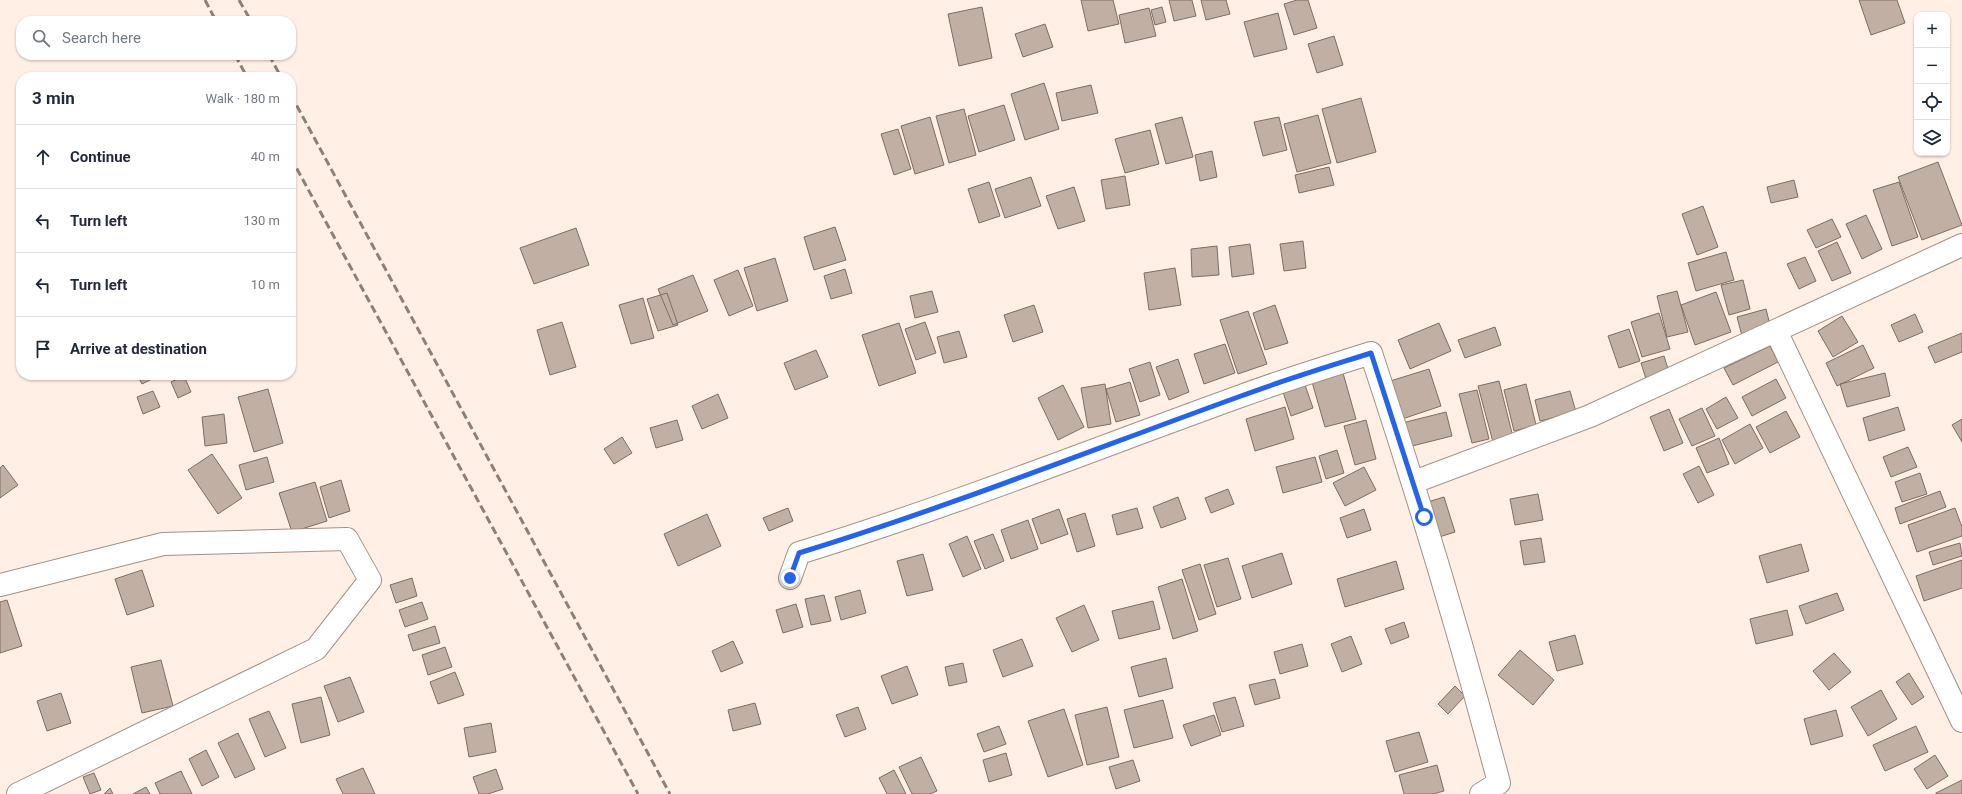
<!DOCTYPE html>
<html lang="en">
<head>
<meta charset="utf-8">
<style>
	body { margin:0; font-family:Roboto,sans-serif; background:#f2f2f3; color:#1f2937 }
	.controls { position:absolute; right:12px; top:12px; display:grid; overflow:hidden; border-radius:8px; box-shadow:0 1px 3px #0004 }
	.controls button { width:36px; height:36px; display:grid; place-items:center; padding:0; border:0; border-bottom:1px solid #e0e1e3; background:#fff; color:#1f2937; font:20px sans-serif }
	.stop { position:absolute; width:12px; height:12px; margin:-9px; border:3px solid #2563eb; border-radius:50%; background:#fff }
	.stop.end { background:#2563eb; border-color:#fff; box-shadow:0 1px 4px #0008 }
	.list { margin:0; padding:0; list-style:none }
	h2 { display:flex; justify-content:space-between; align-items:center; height:52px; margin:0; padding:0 16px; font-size:17px }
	h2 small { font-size:13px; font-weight:400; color:#747a83 }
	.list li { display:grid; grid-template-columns:26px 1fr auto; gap:12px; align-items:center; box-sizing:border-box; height:64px; padding:0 16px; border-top:1px solid #e0e1e3 }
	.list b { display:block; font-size:15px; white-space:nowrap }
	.list em { font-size:13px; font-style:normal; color:#747a83 }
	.icon { flex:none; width:22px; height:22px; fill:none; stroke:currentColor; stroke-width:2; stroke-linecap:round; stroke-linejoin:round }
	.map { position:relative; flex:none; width:1962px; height:794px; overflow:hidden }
	.search { position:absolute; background:#fff; box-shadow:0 1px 3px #0004; left:16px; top:16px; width:280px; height:44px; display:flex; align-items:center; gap:10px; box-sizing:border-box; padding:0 14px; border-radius:16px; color:#747a83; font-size:15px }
	.panel { position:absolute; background:#fff; box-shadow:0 1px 3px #0004; left:16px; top:72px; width:280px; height:308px; border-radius:16px }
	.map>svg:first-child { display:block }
	.building { fill:#c2afa3; stroke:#7f6d63 }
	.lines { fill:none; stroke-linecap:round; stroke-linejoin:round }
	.minor-casing { stroke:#a39185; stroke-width:24 }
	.minor { stroke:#fff; stroke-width:22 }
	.rail { stroke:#8c817a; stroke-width:3; stroke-dasharray:8 4; stroke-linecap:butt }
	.route { stroke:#2563eb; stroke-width:5 }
</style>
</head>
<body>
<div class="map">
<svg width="1962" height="794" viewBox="0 0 1962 794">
	<rect width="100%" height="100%" fill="#ffefe5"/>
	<!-- building -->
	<path class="building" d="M1081 0H1113L1119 24 1088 31Z
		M1169 0H1192L1196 16 1174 21Z
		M1201 0H1226L1230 14 1206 20Z
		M1297 0H1308L1317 28 1294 35 1284 4Z
		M1859 0H1897L1905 23 1871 35Z
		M982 7 992 58 959 66 948 14Z
		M1162 7 1166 22 1155 25 1151 10Z
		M1149 8 1156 36 1125 43 1119 15Z
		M1278 13 1287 49 1254 57 1244 22Z
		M1045 24 1053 47 1023 57 1015 34Z
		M1334 36 1343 65 1317 73 1308 44Z
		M1044 83 1059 129 1025 140 1011 94Z
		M1091 85 1098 113 1062 121 1056 93Z
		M1361 98 1376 152 1337 163 1322 109Z
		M1004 105 1015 140 979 152 968 116Z
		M964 109 976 155 949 163 936 116Z
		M1318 115 1331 163 1297 172 1284 124Z
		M930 117 944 165 915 174 901 126Z
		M1182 117 1193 157 1166 164 1155 124Z
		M1279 117 1287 150 1263 156 1254 122Z
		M898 129 911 169 894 175 881 134Z
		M1150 130 1159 164 1125 173 1115 139Z
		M1212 151 1217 177 1200 181 1195 155Z
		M1938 162 1962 225 1922 240 1898 177Z
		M1329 167 1334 185 1299 193 1295 175Z
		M1125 176 1130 205 1106 209 1101 180Z
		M1031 177 1041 206 1005 218 995 189Z
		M1794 180 1798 197 1771 203 1767 187Z
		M989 182 1000 216 979 223 968 189Z
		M1899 182 1918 237 1892 246 1873 190Z
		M1074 187 1085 221 1058 229 1046 196Z
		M1703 206 1718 247 1697 255 1682 214Z
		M1866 215 1882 249 1862 259 1846 224Z
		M1832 219 1841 237 1816 248 1807 230Z
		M835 227 846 260 814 270 804 237Z
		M576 228 589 265 534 284 520 248Z
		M1303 241 1306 268 1284 271 1280 244Z
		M1837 242 1851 273 1832 281 1818 251Z
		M1250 244 1254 274 1232 277 1229 247Z
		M1217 246 1219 275 1192 277 1191 249Z
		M1726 252 1734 280 1696 291 1688 263Z
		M1805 257 1816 281 1799 289 1787 264Z
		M775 258 788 301 757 311 744 268Z
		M1175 268 1181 305 1149 310 1144 273Z
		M845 269 852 293 831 299 824 276Z
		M738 270 753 306 729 316 714 280Z
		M693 275 708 311 673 325 658 289Z
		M1743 280 1750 309 1729 315 1721 285Z
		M932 291 938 312 915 318 910 296Z
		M1677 291 1688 332 1667 337 1657 296Z
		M1716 292 1731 332 1695 345 1681 305Z
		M667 293 678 325 658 331 647 299Z
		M643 298 654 338 631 344 619 305Z
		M1034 305 1043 332 1013 342 1004 315Z
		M1275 305 1288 343 1265 350 1253 313Z
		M1766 309 1771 329 1742 336 1737 317Z
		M1248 311 1267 364 1238 374 1220 320Z
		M1659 313 1670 349 1642 357 1631 322Z
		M1915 314 1923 332 1899 342 1891 325Z
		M1842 316 1858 342 1833 357 1818 331Z
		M562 322 576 367 550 375 537 330Z
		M925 322 936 353 916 360 905 329Z
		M899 323 916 373 879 386 862 335Z
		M1439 323 1451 351 1410 369 1398 340Z
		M1495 327 1501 345 1465 358 1458 340Z
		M1629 329 1640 361 1619 368 1608 336Z
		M959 331 967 357 944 363 937 337Z
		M1962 333V352L1935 363 1928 347Z
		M1225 344 1235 373 1204 384 1194 354Z
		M1863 345 1874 368 1837 386 1826 363Z
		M1770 346 1778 362 1733 385 1724 368Z
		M816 350 828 377 795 390 784 363Z
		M1664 356 1669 372 1646 379 1641 363Z
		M1178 359 1189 392 1169 400 1156 367Z
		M1150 362 1160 395 1140 402 1129 369Z
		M1429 369 1441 406 1399 420 1387 382Z
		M1343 373 1356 419 1325 427 1312 382Z
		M1885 373 1890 396 1847 407 1840 384Z
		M137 375H160L142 384Z
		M184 376 191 392 178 398 171 382Z
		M1776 379 1786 398 1752 416 1742 397Z
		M1499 381 1513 437 1493 442 1478 386Z
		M1130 382 1140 415 1116 422 1106 389Z
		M1304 382 1313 408 1291 416 1282 389Z
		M1105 384 1111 424 1088 428 1081 388Z
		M1526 384 1536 425 1514 431 1504 390Z
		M1063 385 1084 427 1058 440 1038 398Z
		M268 389 283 443 254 452 238 397Z
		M1477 390 1489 439 1472 443 1459 394Z
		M153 391 160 407 143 414 137 397Z
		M1570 391 1576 412 1540 421 1535 400Z
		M718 394 728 418 702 429 692 406Z
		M1726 397 1738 418 1717 429 1706 409Z
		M1285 407 1294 439 1255 451 1246 419Z
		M1898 407 1905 430 1869 441 1863 418Z
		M1702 408 1715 436 1692 446 1679 419Z
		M1669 409 1683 443 1664 451 1650 417Z
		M1786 411 1800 437 1770 453 1756 427Z
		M1446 412 1452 436 1408 447 1402 423Z
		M224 414 227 443 205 446 202 417Z
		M1962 419V442L1952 425Z
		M677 420 683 440 656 448 650 428Z
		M1366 420 1376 459 1355 465 1344 426Z
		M1750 424 1763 448 1735 464 1722 440Z
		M622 437 632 453 614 464 604 449Z
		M1719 438 1729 464 1707 473 1696 448Z
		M1908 447 1917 467 1891 477 1883 457Z
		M1337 450 1344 473 1326 479 1319 456Z
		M212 454 242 498 218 514 188 470Z
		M267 457 274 482 246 490 239 465Z
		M1315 457 1322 482 1283 493 1276 467Z
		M3 465 18 485 0 498V468Z
		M1699 466 1714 495 1698 503 1683 474Z
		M1364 467 1376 490 1345 506 1333 483Z
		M1920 473 1927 494 1902 502 1895 482Z
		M341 480 350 511 329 518 320 487Z
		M315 482 327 521 292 532 279 493Z
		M1228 489 1234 504 1211 513 1205 498Z
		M1940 491 1946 507 1900 524 1895 508Z
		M1538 494 1543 520 1515 525 1510 499Z
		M1178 497 1186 519 1161 528 1153 507Z
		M1444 497 1455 532 1433 539 1421 504Z
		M788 508 793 521 769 531 763 518Z
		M1137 508 1143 528 1117 535 1112 515Z
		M1955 508 1962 527V536L1917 552 1908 525Z
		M1059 509 1068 534 1041 544 1032 519Z
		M1364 509 1371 530 1347 538 1340 518Z
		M1085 513 1095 546 1077 552 1067 519Z
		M707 514 721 546 678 566 664 534Z
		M1028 520 1038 549 1011 559 1001 530Z
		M993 534 1004 561 985 569 974 541Z
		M967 536 981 569 963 577 949 544Z
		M1541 538 1545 562 1524 565 1520 541Z
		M1960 543 1962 556 1933 565 1929 552Z
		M1801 544 1809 571 1767 583 1759 556Z
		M1282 553 1292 584 1252 598 1242 566Z
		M923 554 933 590 907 596 897 561Z
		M1228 558 1241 599 1217 607 1204 565Z
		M1962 560V588L1924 601 1916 576Z
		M1396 561 1404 589 1345 607 1337 579Z
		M1200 564 1216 614 1199 620 1182 570Z
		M142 570 154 606 127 615 115 579Z
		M412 578 417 596 396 603 390 585Z
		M1182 579 1198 631 1173 639 1158 587Z
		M860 590 866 613 841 620 835 597Z
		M1837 593 1844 610 1806 624 1799 606Z
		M824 595 831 621 811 625 805 599Z
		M7 600 22 646 0 653V602Z
		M1153 601 1160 629 1119 639 1112 611Z
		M422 602 428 619 405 627 399 610Z
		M796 604 803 627 783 633 776 610Z
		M1084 605 1099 640 1072 652 1056 618Z
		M1787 610 1793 635 1756 644 1750 619Z
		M1404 622 1409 637 1391 644 1385 629Z
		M435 626 440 643 413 651 408 635Z
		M1575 635 1583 664 1557 671 1549 642Z
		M1351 636 1362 664 1342 672 1331 644Z
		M1022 639 1033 666 1003 677 993 650Z
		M733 641 743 663 721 672 712 651Z
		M1302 644 1308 666 1280 674 1274 652Z
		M445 647 452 667 428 675 422 655Z
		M1520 650 1554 680 1533 705 1498 675Z
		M1834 653 1851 672 1829 690 1813 671Z
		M1166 658 1173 688 1139 697 1131 667Z
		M161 660 173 706 142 713 131 667Z
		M963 663 967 682 949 686 945 667Z
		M907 666 918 695 892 704 881 676Z
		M455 672 464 695 438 704 430 682Z
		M1909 673 1924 697 1912 705 1896 682Z
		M350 677 364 712 338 722 324 686Z
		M1275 679 1280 698 1255 705 1249 685Z
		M1455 686 1465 696 1448 714 1438 704Z
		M1881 690 1897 719 1868 736 1851 707Z
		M61 693 71 723 47 731 37 701Z
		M321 697 330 735 301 743 292 704Z
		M1235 697 1244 726 1222 732 1213 703Z
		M1163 700 1173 738 1134 748 1124 710Z
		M755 703 761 724 733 731 728 710Z
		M858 707 866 729 845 737 836 715Z
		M1107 707 1119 757 1087 765 1075 715Z
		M1064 709 1083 765 1048 777 1028 721Z
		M1836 710 1843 736 1811 745 1804 719Z
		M269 711 286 748 265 757 249 719Z
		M1214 715 1221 735 1191 746 1183 725Z
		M491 723 496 752 469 757 464 728Z
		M999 726 1006 744 984 752 977 734Z
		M1916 726 1928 752 1885 771 1873 745Z
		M1419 732 1428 762 1395 772 1386 741Z
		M238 733 255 769 235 778 218 743Z
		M206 750 219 777 202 786 189 759Z
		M1006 753 1012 775 989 782 983 760Z
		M1935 755 1948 776 1927 789 1914 769Z
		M921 757 937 791 930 794H912L899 767Z
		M1133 760 1140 781 1116 789 1109 767Z
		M1437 765 1444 791 1433 794H1404L1399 775Z
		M363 768 375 794H343L336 779Z
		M496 769 503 789 488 794H479L473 777Z
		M894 770 906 794H887L879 778Z
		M181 771 192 794H160L155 783Z
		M94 773 101 790 90 794 83 777Z
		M1962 780V794H1936V793Z
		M146 787 150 794H133Z
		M110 788 113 794H104Z"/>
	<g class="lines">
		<!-- minor casing -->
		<g class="minor-casing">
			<path id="minor" d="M1776 331 1962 721
				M1414 482 1590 416 1962 245
				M790 578 799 553C949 507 1094 449 1241 396 1284 380 1327 367 1371 353 1418 495 1461 638 1499 783L1481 794
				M0 585 163 544 347 539 370 580 316 649 18 794"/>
		</g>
		<!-- minor -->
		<use href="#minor" class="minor"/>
		<!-- rail -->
		<path class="rail" d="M205 0 216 21
			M239 0 251 21
			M235 55 247 77
			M269 55 281 77
			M291 95 670 794
			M291 158 638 794"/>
	</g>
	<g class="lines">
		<!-- route -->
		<path class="route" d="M790 578 799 553C949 507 1094 449 1241 396 1284 380 1327 367 1371 353L1424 517"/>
	</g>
</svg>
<div class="controls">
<button>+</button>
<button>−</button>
<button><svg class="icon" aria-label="locate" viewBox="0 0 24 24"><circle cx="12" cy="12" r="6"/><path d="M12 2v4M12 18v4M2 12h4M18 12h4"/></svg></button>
<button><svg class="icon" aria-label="layers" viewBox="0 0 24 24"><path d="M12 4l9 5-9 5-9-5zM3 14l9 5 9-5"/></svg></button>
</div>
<div class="stop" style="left:1424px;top:517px"></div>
<div class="stop end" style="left:790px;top:578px"></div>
<div class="search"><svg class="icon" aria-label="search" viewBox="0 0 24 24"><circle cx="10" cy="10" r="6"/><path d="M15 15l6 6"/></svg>Search here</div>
<section class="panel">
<h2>3 min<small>Walk · 180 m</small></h2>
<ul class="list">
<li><svg class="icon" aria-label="ahead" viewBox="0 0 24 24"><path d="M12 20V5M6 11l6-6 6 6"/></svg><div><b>Continue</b></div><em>40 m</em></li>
<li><svg class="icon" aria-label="left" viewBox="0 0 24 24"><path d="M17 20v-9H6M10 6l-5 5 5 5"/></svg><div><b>Turn left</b></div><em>130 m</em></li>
<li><svg class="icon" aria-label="left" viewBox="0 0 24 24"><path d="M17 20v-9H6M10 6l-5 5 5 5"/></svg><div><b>Turn left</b></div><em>10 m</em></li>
<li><svg class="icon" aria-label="arrive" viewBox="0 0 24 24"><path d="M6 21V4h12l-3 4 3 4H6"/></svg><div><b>Arrive at destination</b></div></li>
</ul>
</section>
</div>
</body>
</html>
